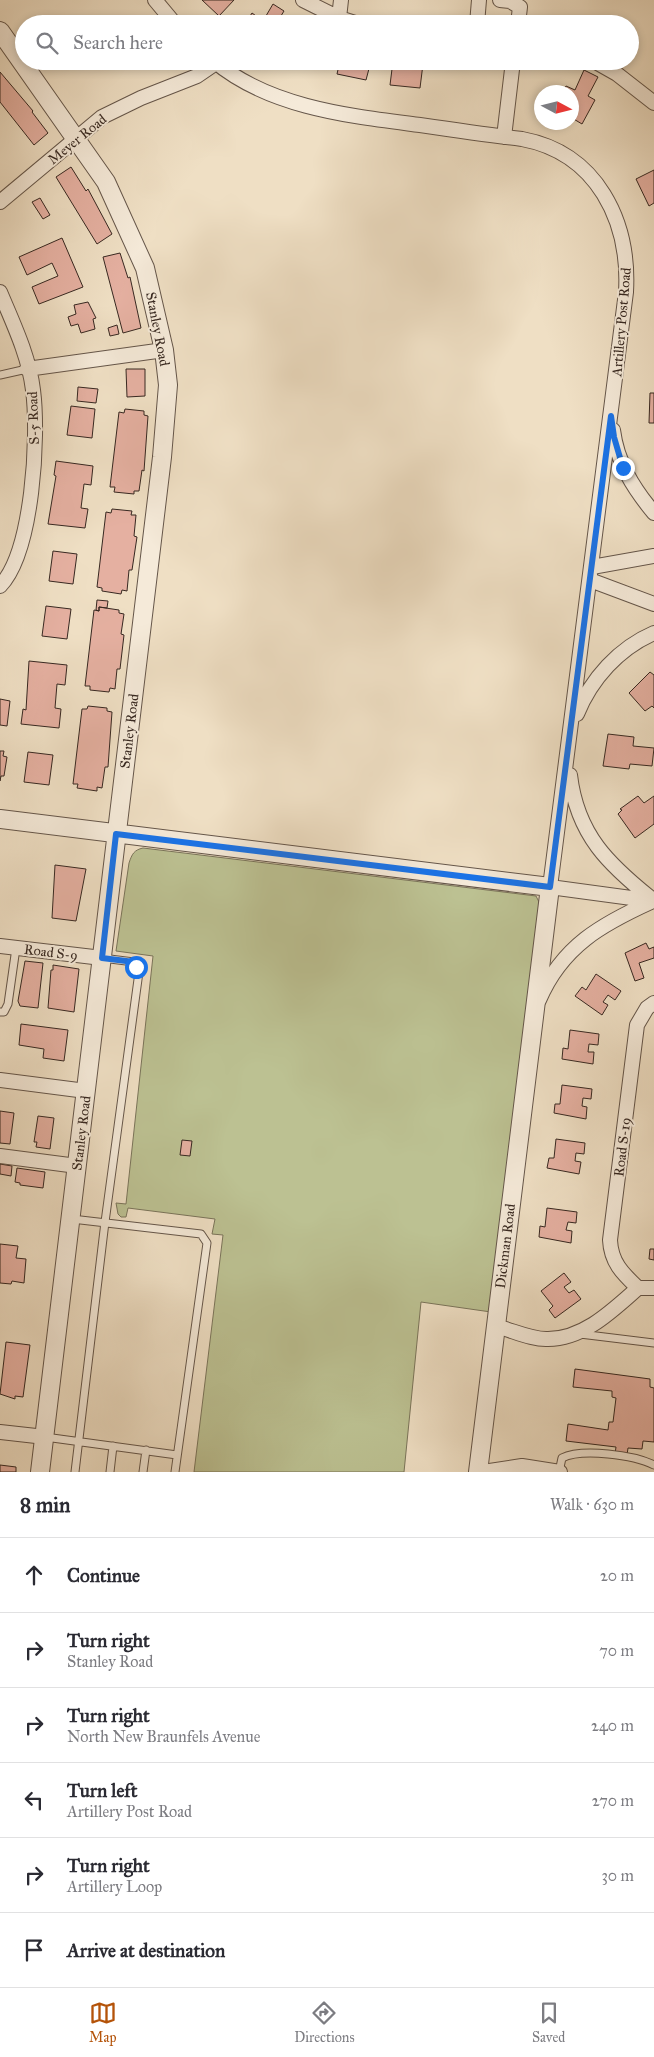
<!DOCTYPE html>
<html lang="en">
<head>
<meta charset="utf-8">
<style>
	body { margin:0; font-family:"IM FELL Great Primer",serif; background:#f7f7f7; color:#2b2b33 }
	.compass { position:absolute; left:534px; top:85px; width:45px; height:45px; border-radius:50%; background:#fff; box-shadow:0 2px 8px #0003; rotate:97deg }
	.stop { position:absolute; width:15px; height:15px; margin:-11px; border:4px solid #1a73e8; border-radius:50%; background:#fff }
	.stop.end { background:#1a73e8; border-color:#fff; box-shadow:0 1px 5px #0008 }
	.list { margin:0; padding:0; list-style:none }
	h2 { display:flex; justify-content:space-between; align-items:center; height:65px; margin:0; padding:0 20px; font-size:21px }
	h2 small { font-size:16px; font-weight:400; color:#7c7c81 }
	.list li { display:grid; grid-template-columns:32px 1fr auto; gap:15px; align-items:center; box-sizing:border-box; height:75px; padding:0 20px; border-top:1px solid #e1e1e2 }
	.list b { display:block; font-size:19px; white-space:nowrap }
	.list p { margin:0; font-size:16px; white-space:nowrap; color:#7c7c81 }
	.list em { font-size:16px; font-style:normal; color:#7c7c81 }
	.icon { flex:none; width:28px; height:28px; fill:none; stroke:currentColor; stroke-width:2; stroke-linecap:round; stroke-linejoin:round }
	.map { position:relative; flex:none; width:654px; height:1472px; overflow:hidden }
	.search { position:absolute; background:#fff; box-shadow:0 2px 8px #0003; left:15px; right:15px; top:15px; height:55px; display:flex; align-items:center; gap:12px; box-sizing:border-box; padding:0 18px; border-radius:28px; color:#7c7c81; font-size:19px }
	.sheet { height:515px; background:#fff }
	nav { display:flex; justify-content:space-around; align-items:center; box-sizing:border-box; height:70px; border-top:1px solid #e1e1e2; background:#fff; font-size:14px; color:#7c7c81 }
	nav a { display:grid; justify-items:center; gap:2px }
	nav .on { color:#b45309 }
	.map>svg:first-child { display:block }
	.green { fill:#bcc192; stroke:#7a745a }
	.building { fill:#e5b0a1; stroke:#372821 }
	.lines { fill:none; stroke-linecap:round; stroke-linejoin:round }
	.service-casing { stroke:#65564a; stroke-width:9 }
	.minor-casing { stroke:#65564a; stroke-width:16 }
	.tertiary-casing { stroke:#65564a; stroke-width:20 }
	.service { stroke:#f5ead9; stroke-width:7 }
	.minor { stroke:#f5ead9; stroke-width:14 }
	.tertiary { stroke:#f5ead9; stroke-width:18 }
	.route { stroke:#1a73e8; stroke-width:6 }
	.labels { text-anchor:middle; stroke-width:4; stroke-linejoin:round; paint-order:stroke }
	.street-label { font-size:14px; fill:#372821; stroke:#f5ead9 }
</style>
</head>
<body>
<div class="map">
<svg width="654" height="1472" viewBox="0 0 654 1472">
	<rect width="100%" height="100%" fill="#efdfc4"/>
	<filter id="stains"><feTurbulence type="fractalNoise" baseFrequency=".004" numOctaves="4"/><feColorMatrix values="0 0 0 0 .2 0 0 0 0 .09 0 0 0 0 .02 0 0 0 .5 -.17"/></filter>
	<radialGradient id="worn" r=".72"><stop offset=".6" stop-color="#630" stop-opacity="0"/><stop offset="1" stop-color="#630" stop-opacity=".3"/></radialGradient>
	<!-- green -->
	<path class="green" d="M143 848 536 896 541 906 491 1312 421 1302 404 1472H194L223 1235 212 1234 215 1219 128 1208 126 1217H121L118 1214 116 1203 126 1204 153 956 116 951 129 863C132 854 134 850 143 848Z"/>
	<!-- building -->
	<path class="building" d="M202 0H234L219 16Z
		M273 4 284 11 276 24H245L252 13 263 21Z
		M290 61H316L314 68Z
		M340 61H371L366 80 337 74Z
		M393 61H420L419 63 423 64 420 88 390 85Z
		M584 70 598 77 588 96 595 100 582 124 572 118V92H563L566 86 575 90Z
		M0 72 33 111 32 112 48 133 34 145 0 102Z
		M71 167 86 191 88 189 112 234 97 244 56 177Z
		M654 170V203L649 206 636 179Z
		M40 198 50 215 43 219 32 202Z
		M62 238 83 287 39 304 32 287 58 276 52 263 27 275 19 257Z
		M120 253 128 278 130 277 141 328 123 333 103 257Z
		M88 302 96 318 93 319 95 329 81 333 78 324 71 326 68 317 76 314 74 305Z
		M117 325 119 334 110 336 108 328Z
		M126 369H145V396L127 397Z
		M78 387 98 389 96 403 77 401Z
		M650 393H654V423H649Z
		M71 406 95 409 92 438 67 435Z
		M125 409 144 411V415L148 416 144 471 142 470 139 491H134V494L114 492 115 487H110L119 412 124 413Z
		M56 461 93 466 91 485 84 484 81 508 88 509 85 528 48 524 56 476 54 475Z
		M112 509 132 511 131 515H136L134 536 137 537 132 570H129L127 591 122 590 121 594 102 591V588L97 587 106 512 111 513Z
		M53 551 77 554 73 584 49 581Z
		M97 600 108 601 107 608 99 607V611L96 610Z
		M46 606 71 609 67 639 42 636Z
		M99 607 119 610V613L124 614 121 634 124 635 120 669H117L115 689 110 688 109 692 90 690V686H85L94 610 99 611Z
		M29 661 67 665 65 685 57 684 55 708 61 709 59 728 21 724 23 709 26 710Z
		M650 672 654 675V708L652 706 645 711 629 693Z
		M0 699 10 701 7 726 0 725Z
		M88 706 107 708V711L112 712 108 767H105L102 788 97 787V791L77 788 78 784H73L82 709H87Z
		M608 734 634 737 633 746 654 748 652 766 630 764 629 769 603 766Z
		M0 751H4L3 756 7 757 4 776H1L0 781Z
		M28 752 53 755 49 785 24 782Z
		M638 796 644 803 654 796V824L635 838 618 814 622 810 620 809Z
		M55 865 86 869 76 921 52 918Z
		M646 943 649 949 654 947V958L639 963 644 978 635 981 625 953Z
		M25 961 43 963 38 1008 20 1006 18 1001Z
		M53 965 79 969 74 1012 48 1008 51 970H53Z
		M596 974 621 991 615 1000 608 995 603 1002 608 1005 602 1015 575 996 582 987 586 990Z
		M21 1024 68 1030 64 1061 43 1058 44 1049 19 1045Z
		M570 1030 599 1034 598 1045 589 1044 588 1052H594L593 1064 562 1059 563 1048 568 1049Z
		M562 1085 592 1089 591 1099 583 1098 582 1106 587 1107 586 1119 554 1113 555 1104H560Z
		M0 1111 14 1113 10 1144 0 1143Z
		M38 1116 54 1118 50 1149 36 1147 37 1142H34Z
		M556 1139 585 1143 584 1154 576 1153 575 1161 581 1162 579 1174 547 1168 549 1158H554Z
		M182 1140 192 1141 190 1156 180 1155Z
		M0 1164 12 1166 11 1176 0 1174Z
		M17 1168 45 1172 43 1188 20 1185V1183L15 1182Z
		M547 1208 577 1212 576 1223 568 1222 566 1230 572 1231 571 1243 539 1237 540 1226 545 1227Z
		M0 1244 18 1246 16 1258 26 1259 24 1283 12 1281 11 1284 0 1283Z
		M650 1249H654V1260L649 1259Z
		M564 1273 571 1282 564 1287 569 1293 574 1290 581 1299 555 1318 549 1310 553 1306 541 1291Z
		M6 1342 30 1345 23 1397 15 1396V1399L0 1394Z
		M575 1369 650 1379V1387L654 1388V1442L643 1441 642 1449 628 1448 627 1455 615 1454 616 1447 566 1441 568 1424 608 1430 609 1422H613L616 1398 612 1397V1391L573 1387Z
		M0 1465 16 1467V1472H0Z"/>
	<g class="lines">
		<!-- service casing -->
		<g class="service-casing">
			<path id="service" d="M0 375 27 369
				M0 1012H4L8 1004 16 948
				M72 1219 201 1234 207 1243 175 1472
				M580 1334 654 1343
				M45 1437 177 1455
				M75 1472 105 1222 139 972 134 962 102 958
				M110 1472 113 1446
				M143 1472 146 1450
				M559 1472 562 1458C582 1448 634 1455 654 1465"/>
		</g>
		<!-- minor casing -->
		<g class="minor-casing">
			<path id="minor" d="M155 0 175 24
				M303 0 339 18 358 24
				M500 0 510 1 520 7 518 24
				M339 18 341 0
				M477 24 479 0
				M214 61C270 108 351 116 420 125 454 130 488 135 522 139 597 153 630 221 626 292L550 887 654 901
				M594 61 617 74 654 103
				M504 137 513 61
				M0 202 102 117 141 98 197 76 216 63
				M0 292C13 323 29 356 33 390 39 436 33 552 0 586
				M27 369 164 350
				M613 430C617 462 633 488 654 513
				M592 567 654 556
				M590 580 654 604
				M577 714C591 679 619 648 654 633
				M570 775C577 835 609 865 653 900
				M0 946 102 958
				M539 1000C562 946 602 924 653 901
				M0 1080 86 1091
				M0 1156 77 1166
				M638 1288C622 1273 611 1262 610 1240L637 1025 647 1008 654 1003
				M495 1326C512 1330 532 1340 548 1339 584 1339 613 1310 638 1288H654
				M0 1432 45 1437
				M483 1472 522 1466 560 1472"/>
		</g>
		<!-- tertiary casing -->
		<g class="tertiary-casing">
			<path id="tertiary" d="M0 31 106 182 145 268 164 350 168 385 162 457 40 1472
				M0 819 550 887 478 1472"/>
		</g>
		<!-- service -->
		<use href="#service" class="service"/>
		<!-- minor -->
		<use href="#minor" class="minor"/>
		<!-- tertiary -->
		<use href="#tertiary" class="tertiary"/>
	</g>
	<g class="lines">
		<!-- route -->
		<path class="route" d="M136 967 134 962 102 958 116 834 550 887 611 416 614 437 623 468"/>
	</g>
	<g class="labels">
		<!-- street labels -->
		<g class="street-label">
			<text transform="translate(77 139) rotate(-39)" y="5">Meyer Road</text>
			<text transform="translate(621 322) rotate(-85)" y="5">Artillery Post Road</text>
			<text transform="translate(158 329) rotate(79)" y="5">Stanley Road</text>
			<text transform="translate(33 418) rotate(-92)" y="5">S-5 Road</text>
			<text transform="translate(129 731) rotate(-83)" y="5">Stanley Road</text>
			<text transform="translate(51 952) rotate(7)" y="5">Road S-9</text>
			<text transform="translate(81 1133) rotate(-83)" y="5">Stanley Road</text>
			<text transform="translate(622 1147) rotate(-83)" y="5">Road S-19</text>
			<text transform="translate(505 1246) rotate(-83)" y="5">Dickman Road</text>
		</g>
	</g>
	<rect width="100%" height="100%" filter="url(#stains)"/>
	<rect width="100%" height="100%" fill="url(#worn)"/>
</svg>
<svg class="compass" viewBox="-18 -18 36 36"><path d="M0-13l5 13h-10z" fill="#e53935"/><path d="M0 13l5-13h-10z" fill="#7c7c81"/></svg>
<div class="stop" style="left:136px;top:967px"></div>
<div class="stop end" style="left:623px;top:468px"></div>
<div class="search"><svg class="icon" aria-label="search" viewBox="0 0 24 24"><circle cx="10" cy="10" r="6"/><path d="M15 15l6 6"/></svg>Search here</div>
</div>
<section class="sheet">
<h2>8 min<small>Walk · 630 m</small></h2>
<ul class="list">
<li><svg class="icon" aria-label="ahead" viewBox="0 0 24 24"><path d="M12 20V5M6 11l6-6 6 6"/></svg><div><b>Continue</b></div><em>20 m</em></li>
<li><svg class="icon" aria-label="right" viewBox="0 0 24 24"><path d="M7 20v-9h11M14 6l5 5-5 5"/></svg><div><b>Turn right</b><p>Stanley Road</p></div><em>70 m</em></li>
<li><svg class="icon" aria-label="right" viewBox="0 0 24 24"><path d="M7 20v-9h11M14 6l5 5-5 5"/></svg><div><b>Turn right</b><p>North New Braunfels Avenue</p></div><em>240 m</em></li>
<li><svg class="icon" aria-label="left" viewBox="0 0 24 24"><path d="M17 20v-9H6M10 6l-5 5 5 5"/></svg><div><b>Turn left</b><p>Artillery Post Road</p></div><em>270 m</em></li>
<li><svg class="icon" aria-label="right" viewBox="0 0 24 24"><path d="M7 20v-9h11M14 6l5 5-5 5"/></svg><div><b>Turn right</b><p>Artillery Loop</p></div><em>30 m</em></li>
<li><svg class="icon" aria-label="arrive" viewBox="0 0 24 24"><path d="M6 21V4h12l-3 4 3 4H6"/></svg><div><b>Arrive at destination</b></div></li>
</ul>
</section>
<nav>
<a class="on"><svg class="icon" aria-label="map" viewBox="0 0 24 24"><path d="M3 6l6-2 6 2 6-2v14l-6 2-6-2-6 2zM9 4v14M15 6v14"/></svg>Map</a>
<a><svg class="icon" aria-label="directions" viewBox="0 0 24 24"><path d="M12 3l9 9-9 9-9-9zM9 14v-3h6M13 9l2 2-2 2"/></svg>Directions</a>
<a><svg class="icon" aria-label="saved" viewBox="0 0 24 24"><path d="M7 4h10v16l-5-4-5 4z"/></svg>Saved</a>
</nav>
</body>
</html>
